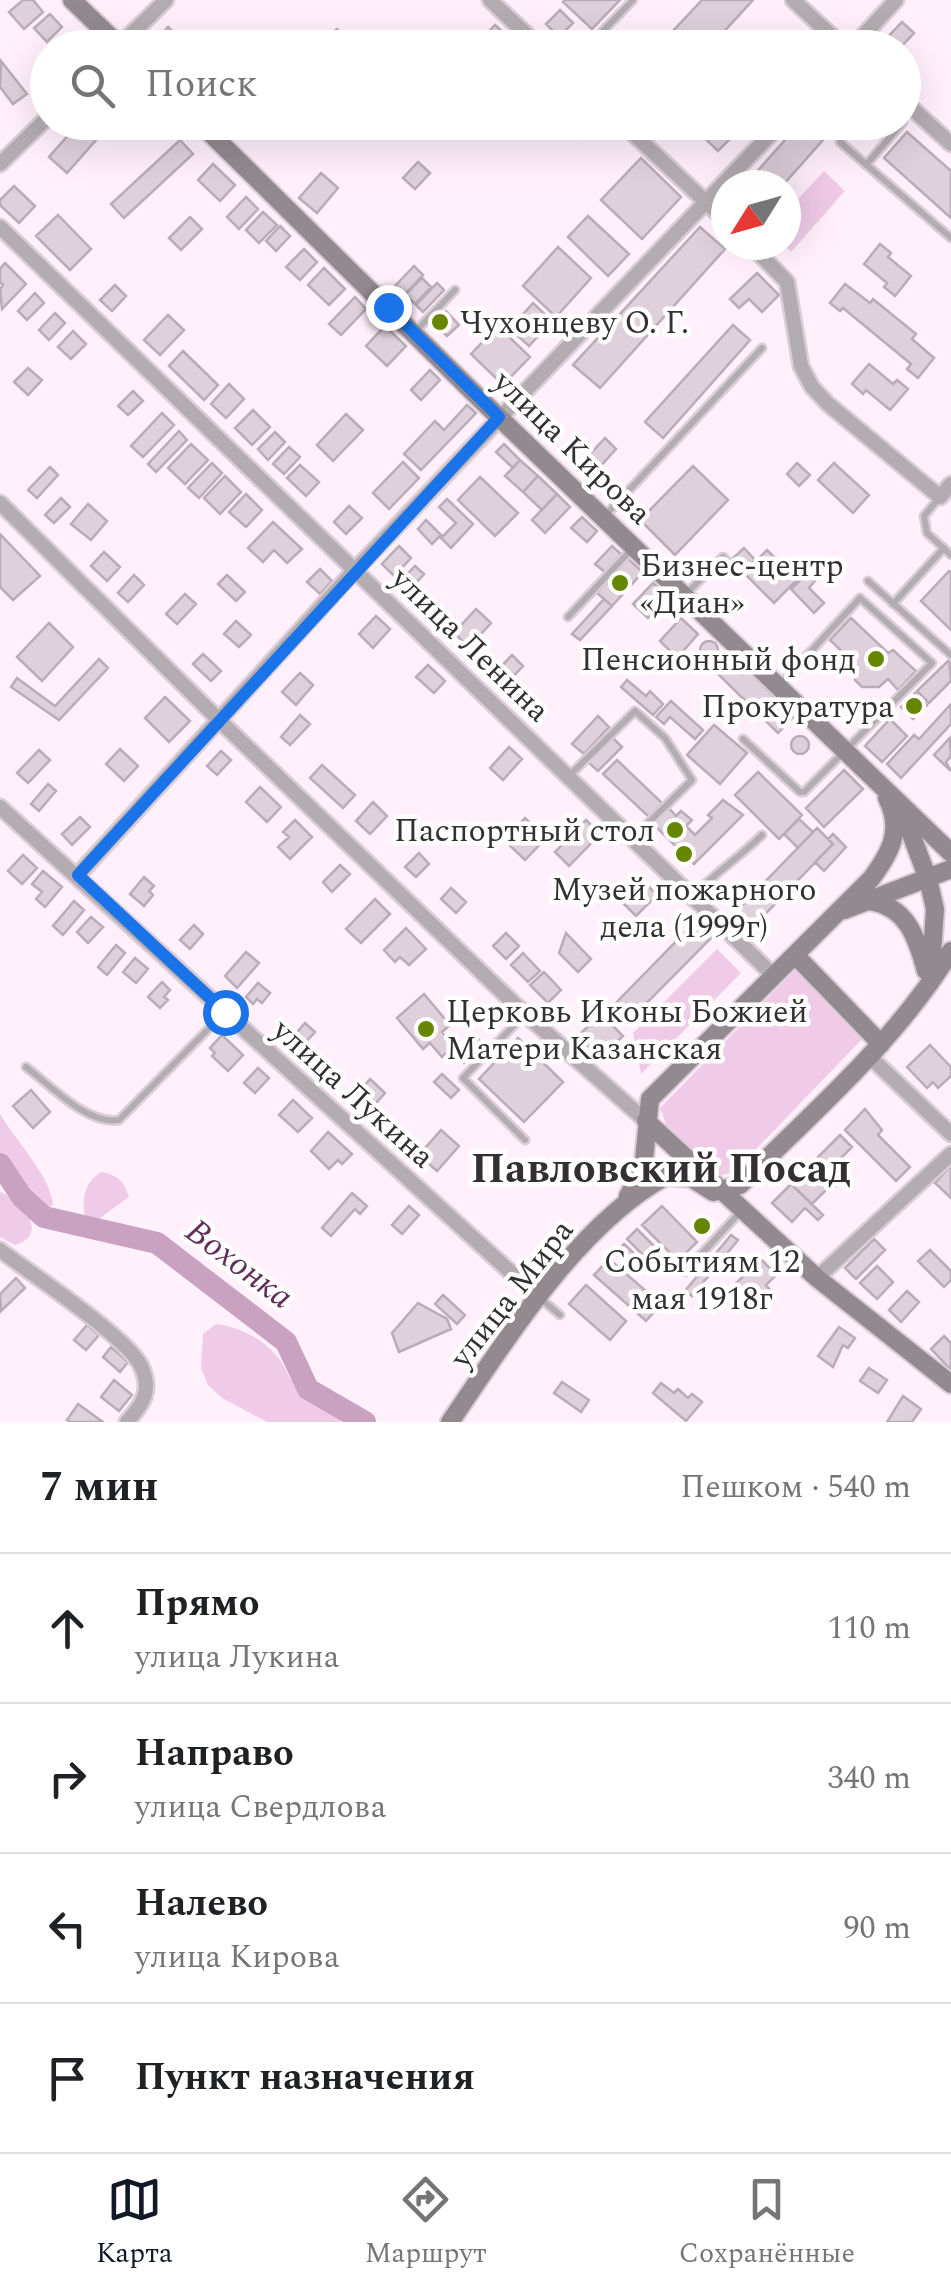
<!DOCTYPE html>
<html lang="ru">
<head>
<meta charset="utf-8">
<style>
	body { margin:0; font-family:Spectral,serif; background:#f6f6f6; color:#202124 }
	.compass { position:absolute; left:711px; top:170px; width:90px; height:90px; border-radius:50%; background:#fff; box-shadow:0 10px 40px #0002; rotate:233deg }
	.stop { position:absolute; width:30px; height:30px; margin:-22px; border:8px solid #1a73e8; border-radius:50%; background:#fff }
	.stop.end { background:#1a73e8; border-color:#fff; box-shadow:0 2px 10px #0008 }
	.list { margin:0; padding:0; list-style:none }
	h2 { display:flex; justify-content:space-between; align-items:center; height:130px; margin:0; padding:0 40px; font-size:42px }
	h2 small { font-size:32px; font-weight:400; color:#757577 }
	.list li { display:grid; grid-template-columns:65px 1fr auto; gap:30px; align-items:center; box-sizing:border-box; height:150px; padding:0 40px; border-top:2px solid #e0e0e0 }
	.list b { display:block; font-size:38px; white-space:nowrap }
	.list p { margin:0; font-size:32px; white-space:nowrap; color:#757577 }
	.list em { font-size:32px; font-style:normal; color:#757577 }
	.icon { flex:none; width:55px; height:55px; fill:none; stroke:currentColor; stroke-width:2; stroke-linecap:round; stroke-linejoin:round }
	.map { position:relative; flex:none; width:951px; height:1422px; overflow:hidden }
	.search { position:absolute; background:#fff; box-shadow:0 10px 40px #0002; left:30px; right:30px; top:30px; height:110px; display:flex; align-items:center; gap:25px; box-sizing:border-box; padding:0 35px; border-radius:55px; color:#757577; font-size:38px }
	.sheet { height:730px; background:#fff }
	nav { display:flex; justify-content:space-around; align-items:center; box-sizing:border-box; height:140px; border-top:2px solid #e0e0e0; background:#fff; font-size:28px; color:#757577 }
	nav a { display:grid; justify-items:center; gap:5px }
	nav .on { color:#111827 }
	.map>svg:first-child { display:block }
	.green { fill:#f0cbe7 }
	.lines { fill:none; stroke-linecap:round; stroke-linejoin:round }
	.river { stroke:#caa2c1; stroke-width:22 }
	.building { fill:#dfd1dc; stroke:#baacb6; stroke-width:2.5 }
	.lane-casing { stroke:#dacdd7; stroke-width:11 }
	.street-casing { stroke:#dacdd7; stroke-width:19 }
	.secondary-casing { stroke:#dacdd7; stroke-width:22 }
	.lane { stroke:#b3adb1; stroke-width:6 }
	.street { stroke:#b3adb1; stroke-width:14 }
	.secondary { stroke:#938a90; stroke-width:18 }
	.route { stroke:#1a73e8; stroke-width:12 }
	.poi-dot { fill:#678600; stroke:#fff; stroke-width:4 }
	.labels { text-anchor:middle; stroke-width:9; stroke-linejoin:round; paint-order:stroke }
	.poi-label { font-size:32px; fill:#342f33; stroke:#fff; text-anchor:start }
	.street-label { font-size:32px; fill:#342f33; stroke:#fff }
	.water-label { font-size:35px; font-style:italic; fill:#602e57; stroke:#fff }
	.district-label { font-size:42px; font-weight:bold; fill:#342f33; stroke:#fff }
</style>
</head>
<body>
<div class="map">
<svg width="951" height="1422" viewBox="0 0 951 1422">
	<rect width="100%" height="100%" fill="#fff0fb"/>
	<!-- green -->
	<path class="green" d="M824 171 845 191 791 252 784 245 786 212Z
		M717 949 741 973 641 1074 633 1033Z
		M801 964 869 1032 733 1173 721 1175 667 1127 660 1108Z
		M0 1114C15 1140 50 1175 53 1204L48 1208 25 1193 0 1154Z
		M101 1172C118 1175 124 1181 129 1197L100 1218 92 1220 85 1216C81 1199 86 1180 101 1172Z
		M0 1192C21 1199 51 1235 15 1245L0 1237Z
		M216 1324C241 1327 268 1341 282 1363 287 1371 291 1382 298 1389 311 1403 329 1406 341 1422H267L222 1398 208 1385 201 1368 203 1334Z"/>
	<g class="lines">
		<!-- river -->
		<path class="river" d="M0 1164 22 1197 44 1217 157 1243 286 1342 308 1389 365 1422"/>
	</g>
	<!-- building -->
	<path class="building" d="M23 0H33L43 12 24 29 9 12Z
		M566 0H620L592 29 563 2Z
		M702 0H753L709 48H691L673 31Z
		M560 10 573 23 559 37 546 24Z
		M50 14 62 27 47 42 34 28Z
		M902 22 914 33 900 48H891L884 41Z
		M495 25 508 37 497 48H478L476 45Z
		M168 27 180 38 171 48H155L152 44Z
		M337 29 352 48H313Z
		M1 61 27 94 13 104 0 87Z
		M80 122H112L67 173 49 157Z
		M564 122H597L581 139Z
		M697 122H714L730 139 718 151 693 127Z
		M801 122H839L783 185H745Z
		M907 132 951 171V218L884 158Z
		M180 140 193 154 124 218 111 204Z
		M641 158 681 197 642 239 601 200Z
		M418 162 430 173 415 189 403 178Z
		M213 164 235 185 220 201 198 180Z
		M321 173 338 188 317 213 299 198Z
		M14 186 35 206 19 223 0 205V200Z
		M246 197 258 209 239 229 227 217Z
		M263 212 277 225 259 243 246 230Z
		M58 215 91 249 70 270 36 236Z
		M588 216 629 254 608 276 568 237Z
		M190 217 202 229 181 250 169 238Z
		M280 226 290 236 276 251 266 241Z
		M700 227 725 249 600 388 573 365Z
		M880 244 891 253 888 257 911 276 895 296 884 287 887 283 864 264Z
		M558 247 591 278 556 317 523 286Z
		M304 249 317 262 300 280 286 267Z
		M5 263 26 284 2 309 0 289 3 285 0 282V269Z
		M414 266 423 275 404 295 395 286Z
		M324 268 345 289 329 305 308 285Z
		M757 273 779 295 762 312 749 299 739 308 730 299Z
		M422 278 431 287 415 304 405 295Z
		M437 283 444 290 423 312 416 305Z
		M845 284 870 303 873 299 916 334 912 339 934 358 918 378 907 369 911 364 843 308 840 311 830 303Z
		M115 285 126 296 112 311 100 300Z
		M35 293 44 303 27 320 18 311Z
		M355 297 366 309 341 335 329 324Z
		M533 303 552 321 529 346 510 329Z
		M446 311 459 325 447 336 434 323Z
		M55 313 65 323 49 340 39 330Z
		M168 315 184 330 160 355 144 340Z
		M733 325 750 340 663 438 645 422Z
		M385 326 406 346 387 366 366 346Z
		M498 326 530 357 503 385 471 354Z
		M73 331 86 344 71 359 58 347Z
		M183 351 218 385 204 400 169 366Z
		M869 364 893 384 897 380 908 389 890 410 866 390 863 394 852 384Z
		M28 368 42 380 28 395 14 382Z
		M430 370 440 380 421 400 411 390Z
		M229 384 244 399 226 418 211 404Z
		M133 391 143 401 128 415 118 406Z
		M467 405 476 413 421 470 404 454 435 421 444 430Z
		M253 410 270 427 252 445 235 428Z
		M162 413 174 425 143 457 131 446Z
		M346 414 363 430 333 461 317 445Z
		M179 431 187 440 156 472 148 464Z
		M275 432 285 442 268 460 258 449Z
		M605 438 616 449 590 478 578 467Z
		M191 444 208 460 185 484 168 468Z
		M504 444 520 460 513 468 496 452Z
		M289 447 300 457 284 474 273 464Z
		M520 460 538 476 523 492 505 476Z
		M403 462 419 478 389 509 373 493Z
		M212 463 222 473 199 498 188 488Z
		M797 463 810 475 799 486 787 474Z
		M834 463 869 495 853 513 818 480Z
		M300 465 319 482 306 496 287 478Z
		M693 466 728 500 675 555 640 520Z
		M50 467 58 475 37 498 28 490Z
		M225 476 241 492 220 514 204 498Z
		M538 476 557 494 542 510 523 492Z
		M480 477 518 513 495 536 458 500Z
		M246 494 262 510 246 527 229 512Z
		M557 494 570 507 545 533 532 520Z
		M61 498 70 507 54 523 45 515Z
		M447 499 473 524 451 548 441 538 456 523 439 507Z
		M88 504 107 521 91 540 71 524Z
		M349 506 362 518 346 534 334 522Z
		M582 517 597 531 587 542 571 528Z
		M426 520 441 535 432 544 418 529Z
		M273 522 302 549 287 563 274 550 263 562 248 548Z
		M0 534 40 576 13 600 0 587Z
		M399 546 411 558 394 576 382 564Z
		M612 546 621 554 605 572 595 564Z
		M744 548 755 560 742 572 731 560Z
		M767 550 797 580 774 603 744 573Z
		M104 552 120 567 107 581 91 566Z
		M628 559 643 572 612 606 597 593Z
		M415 566 424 574 409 591 400 582Z
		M320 569 332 581 320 594 307 582Z
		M949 571 951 573V630L921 601Z
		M807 574 815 581 809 588 824 603 814 613 791 589Z
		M134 575 144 585 128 602 118 593Z
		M227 575 245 592 236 601 218 584Z
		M653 583 668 597 648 618 633 604Z
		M185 594 196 604 177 624 166 614Z
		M604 599 612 606 580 640 572 634Z
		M476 609 491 623 469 647 454 633Z
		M376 616 390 629 373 648 359 634Z
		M681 618 698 634 677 658 660 641Z
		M851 618 888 653 893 650 916 671 898 690 888 679 879 687H862L855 680 857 666 830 640Z
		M236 621 251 635 239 647 224 634Z
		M49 623 73 647 42 681 17 657Z
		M700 650a9 9 0 1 1 18 0a9 9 0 1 1-18 0Z
		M729 652 794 716 778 733 713 669Z
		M203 654 221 671 211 681 193 664Z
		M512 655 523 666 507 683 495 673Z
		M99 659 108 668 59 720 11 687 17 678 55 706Z
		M949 660 951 681 929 703 917 691Z
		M428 665 445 681 434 693 416 677Z
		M300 673 313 685 296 705 282 692Z
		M627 680 646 696 650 691 663 704 653 715 621 687Z
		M915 693 927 705 913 719 901 707Z
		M165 697 190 721 169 742 145 718Z
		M671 701 703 730 695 739 670 717 664 724 656 717Z
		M951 704V724L901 778 887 764 914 735 919 739Z
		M300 715 310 724 290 745 281 737Z
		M598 716 609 727 584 754 572 744Z
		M890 719 907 736 882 762 865 746Z
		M714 725 747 753 720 784 687 755Z
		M791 745a9 9 0 1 1 18 0a9 9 0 1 1-18 0Z
		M612 737 622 747 598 771 588 762Z
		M950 738 951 756 946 762 951 771 934 755Z
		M509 747 522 759 503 780 490 768Z
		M120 749 138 766 124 781 106 764Z
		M39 750 50 760 28 783 17 773Z
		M221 751 231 760 217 775 207 766Z
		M617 760 662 803 649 817 603 774Z
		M322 765 355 795 343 808 310 778Z
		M844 770 863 789 824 827 806 808Z
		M758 772 802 815 779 839 735 795Z
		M48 784 56 791 39 811 31 804Z
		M260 787 281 807 267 822 246 802Z
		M723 800 743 815 694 864 652 823 668 807 676 816 681 811 692 820 686 826 695 835 712 818 708 815Z
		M373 802 387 816 370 834 356 821Z
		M80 817 90 827 72 845 62 834Z
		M525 818 546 838 525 860 504 840Z
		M799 819 813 832 798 848 784 834Z
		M295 820 312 837 290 859 278 847 289 837 283 832Z
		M586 820 600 834 569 866 555 852Z
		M817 828 833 844 747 933 731 917Z
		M833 834 846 847 824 871 815 862 833 844 828 839Z
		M419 853 429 864 416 877 405 867Z
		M23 855 37 868 22 884 8 871Z
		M340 865 350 874 332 892 323 882Z
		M43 871 62 887 45 907 36 899 42 892 32 884Z
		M144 877 154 886 149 891 153 895 144 906 130 894Z
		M644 882 657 895 636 916 620 900 628 892 632 895Z
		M451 888 466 902 456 913 441 899Z
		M375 899 390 914 361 943 346 929Z
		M74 901 84 910 63 935 53 926Z
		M91 917 103 927 88 943 77 932Z
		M696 921 712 937 626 1024 610 1009Z
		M194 925 203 934 190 949 180 940Z
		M406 928 426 949 409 965 400 957 395 962 384 950Z
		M506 933 519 946 506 959 493 946Z
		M566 933 591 959 578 972 559 953Z
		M116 945 125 953 107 975 98 967Z
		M246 952 259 963 237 988 225 976Z
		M523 953 540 971 528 982 511 965Z
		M135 958 148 969 136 983 123 972Z
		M544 972 561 990 548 1003 530 985Z
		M162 982 170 990 164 997 168 1000 160 1008 148 997Z
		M258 983 270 993 262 1003 257 999 253 1004 246 997Z
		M424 994 450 1025 442 1032 454 1047 442 1057 430 1043 423 1049 397 1018Z
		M601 1014 623 1036 600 1058 578 1036Z
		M305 1023 315 1032 300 1048 291 1039Z
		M222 1035 243 1055 228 1071 212 1056 215 1053 210 1048Z
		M476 1037 483 1044 464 1063 457 1056Z
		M518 1038 563 1082 524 1122 479 1079Z
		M930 1045 951 1067V1076L938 1088 933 1082 927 1088 907 1067Z
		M258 1068 269 1078 255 1093 244 1083Z
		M442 1074 459 1090 451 1098 434 1082Z
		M370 1079 385 1093 368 1112 353 1099Z
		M31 1090 50 1112 33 1128 13 1106Z
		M293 1100 312 1118 298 1132 279 1115Z
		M865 1109 882 1130 878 1135 910 1167 896 1181 845 1130Z
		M441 1130 459 1146 437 1171 419 1155Z
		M328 1132 352 1154 342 1164 338 1160 329 1169 311 1151Z
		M840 1135 852 1147 837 1162 849 1174 836 1186 833 1183 812 1204 791 1184Z
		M951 1165V1198L935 1183Z
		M791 1184 823 1215 818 1220 805 1208 792 1222 772 1203Z
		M352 1193 367 1206 360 1214 355 1209 331 1236 322 1228Z
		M409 1206 419 1215 402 1234 392 1225Z
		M662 1206 697 1242 678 1261 642 1225Z
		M637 1229 656 1248 646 1258 627 1239Z
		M731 1235 738 1240 692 1296 685 1291Z
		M874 1239 885 1250 856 1279 845 1268Z
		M624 1244 644 1263 635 1272 615 1253Z
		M930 1250 951 1271V1280L944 1287 918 1261Z
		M609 1259 661 1304 646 1321 594 1275Z
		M761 1259 776 1275 766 1285 770 1290 750 1310 730 1289Z
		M877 1266 893 1282 877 1299 860 1283Z
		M16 1278 25 1288 1 1311 0 1294Z
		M586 1285 626 1321 610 1340 569 1304Z
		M907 1291 919 1302 901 1322 889 1310Z
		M443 1295 465 1315 457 1324 435 1304Z
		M418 1303 447 1319 451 1329 399 1352 392 1333Z
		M87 1325 99 1335 86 1350 74 1340Z
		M839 1327 855 1338 848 1348 843 1345 833 1367 818 1356Z
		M944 1336 951 1343V1370L931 1349Z
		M111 1347 128 1362 120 1372 103 1357Z
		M869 1368 887 1380 878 1393 860 1381Z
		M114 1380 132 1395 119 1411 101 1397Z
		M562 1382 589 1400 581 1412 554 1393Z
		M661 1383 674 1393 678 1389 688 1398 692 1394 702 1402 686 1421 653 1393Z
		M903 1396 921 1409 912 1422H887Z
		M78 1404 103 1422H71L67 1420Z"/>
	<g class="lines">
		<!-- lane casing -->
		<g class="lane-casing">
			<path id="lane" d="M602 32 633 0
				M840 142 951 238
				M866 165 903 122
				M414 333 455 290
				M939 498 924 516 927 533 951 555
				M604 517 762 348
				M868 581 951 655
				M686 594 723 557 734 569
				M893 604 944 548
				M568 617 632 549
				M743 739 800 792H804L932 663 860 598 779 686
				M569 776 635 711 665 738 692 780 634 837
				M694 895C716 872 740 857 762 835
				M524 1015 463 1078 525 1140
				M26 1067C50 1085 87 1125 119 1120L223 1014
				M685 1272 742 1210
				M540 1298 560 1315"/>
		</g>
		<!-- street casing -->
		<g class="street-casing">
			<path id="street" d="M490 0 541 48
				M793 0 845 48
				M117 48 166 0
				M852 48 896 0
				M904 101 951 144
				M621 122 726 221
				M0 164 48 117
				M0 227 774 976
				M751 245 787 282 801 366 812 387 828 404 940 497 951 484
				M0 503 220 721 525 1014 646 1121
				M0 807 539 1298
				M78 875 355 570 782 122
				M869 1056 951 1134
				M0 1250C30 1273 127 1337 141 1366 153 1391 142 1405 127 1422
				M817 1278 951 1154"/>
		</g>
		<!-- secondary casing -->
		<g class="secondary-casing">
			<path id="secondary" d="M72 0 122 48
				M199 122 481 400 951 853
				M902 810 928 879 935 909 930 983
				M869 901C907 906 917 938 926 971
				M844 910 951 869
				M795 955 881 1044
				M646 1121 817 1278 951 1384
				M628 1196 643 1170 650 1099 871 879C891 852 903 830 887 798
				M450 1422C507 1339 577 1225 666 1176L691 1178 713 1192 740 1185C814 1111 896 1041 951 951"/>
		</g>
		<!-- lane -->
		<use href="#lane" class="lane"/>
		<!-- street -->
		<use href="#street" class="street"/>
		<!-- secondary -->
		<use href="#secondary" class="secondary"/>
	</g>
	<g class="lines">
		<!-- route -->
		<path class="route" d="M225 1012 78 875 499 417 388 307"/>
	</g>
	<!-- markers -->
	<g class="poi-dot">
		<circle cx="440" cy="322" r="10"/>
		<circle cx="620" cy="583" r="10"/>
		<circle cx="876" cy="659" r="10"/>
		<circle cx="914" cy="706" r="10"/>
		<circle cx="675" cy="830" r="10"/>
		<circle cx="684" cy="854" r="10"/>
		<circle cx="426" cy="1029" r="10"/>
		<circle cx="702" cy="1226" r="10"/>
	</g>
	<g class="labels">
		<!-- poi labels -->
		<g class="poi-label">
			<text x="460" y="333">Чухонцеву О. Г.</text>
			<text x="640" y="576">Бизнес-центр<tspan x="640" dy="37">«Диан»</tspan></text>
			<text x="856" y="670" text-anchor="end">Пенсионный фонд</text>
			<text x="894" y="717" text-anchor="end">Прокуратура</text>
			<text x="655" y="841" text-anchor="end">Паспортный стол</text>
			<text x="684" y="900" text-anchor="middle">Музей пожарного<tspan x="684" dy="37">дела (1999г)</tspan></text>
			<text x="446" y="1022">Церковь Иконы Божией<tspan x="446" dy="37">Матери Казанская</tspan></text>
			<text x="702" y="1272" text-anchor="middle">Событиям 12<tspan x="702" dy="37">мая 1918г</tspan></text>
		</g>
		<!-- street labels -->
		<g class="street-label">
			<text transform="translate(573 447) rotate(44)" y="11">улица Кирова</text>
			<text transform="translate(471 644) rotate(44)" y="11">улица Ленина</text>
			<text transform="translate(354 1093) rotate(42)" y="11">улица Лукина</text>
			<text transform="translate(511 1293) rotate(-52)" y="11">улица Мира</text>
		</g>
		<!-- water labels -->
		<g class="water-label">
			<text transform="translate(240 1263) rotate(37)" y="12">Вохонка</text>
		</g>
		<!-- district labels -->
		<g class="district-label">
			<text x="661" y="1182">Павловский Посад</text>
		</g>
	</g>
</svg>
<svg class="compass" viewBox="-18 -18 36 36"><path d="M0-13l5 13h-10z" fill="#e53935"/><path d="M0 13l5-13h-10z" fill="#757577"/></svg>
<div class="stop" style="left:225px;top:1012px"></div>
<div class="stop end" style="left:388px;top:307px"></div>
<div class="search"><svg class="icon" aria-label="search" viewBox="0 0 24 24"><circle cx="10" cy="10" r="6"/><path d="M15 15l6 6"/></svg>Поиск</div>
</div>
<section class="sheet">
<h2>7 мин<small>Пешком · 540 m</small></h2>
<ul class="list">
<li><svg class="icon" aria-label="ahead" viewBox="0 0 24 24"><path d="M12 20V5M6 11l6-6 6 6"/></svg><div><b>Прямо</b><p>улица Лукина</p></div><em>110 m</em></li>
<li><svg class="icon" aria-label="right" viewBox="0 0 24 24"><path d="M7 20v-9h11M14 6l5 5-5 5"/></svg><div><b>Направо</b><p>улица Свердлова</p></div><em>340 m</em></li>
<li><svg class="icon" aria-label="left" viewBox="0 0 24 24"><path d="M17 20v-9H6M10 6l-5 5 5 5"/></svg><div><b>Налево</b><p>улица Кирова</p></div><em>90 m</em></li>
<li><svg class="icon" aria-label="arrive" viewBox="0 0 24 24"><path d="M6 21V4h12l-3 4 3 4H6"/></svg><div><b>Пункт назначения</b></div></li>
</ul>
</section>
<nav>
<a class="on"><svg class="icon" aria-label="map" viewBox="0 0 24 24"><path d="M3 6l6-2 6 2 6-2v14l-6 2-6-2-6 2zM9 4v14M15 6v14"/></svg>Карта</a>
<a><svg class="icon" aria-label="directions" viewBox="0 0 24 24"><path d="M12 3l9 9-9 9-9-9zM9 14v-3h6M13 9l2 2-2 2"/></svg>Маршрут</a>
<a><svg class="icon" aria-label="saved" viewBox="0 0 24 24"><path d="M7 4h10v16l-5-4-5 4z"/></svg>Сохранённые</a>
</nav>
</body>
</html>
